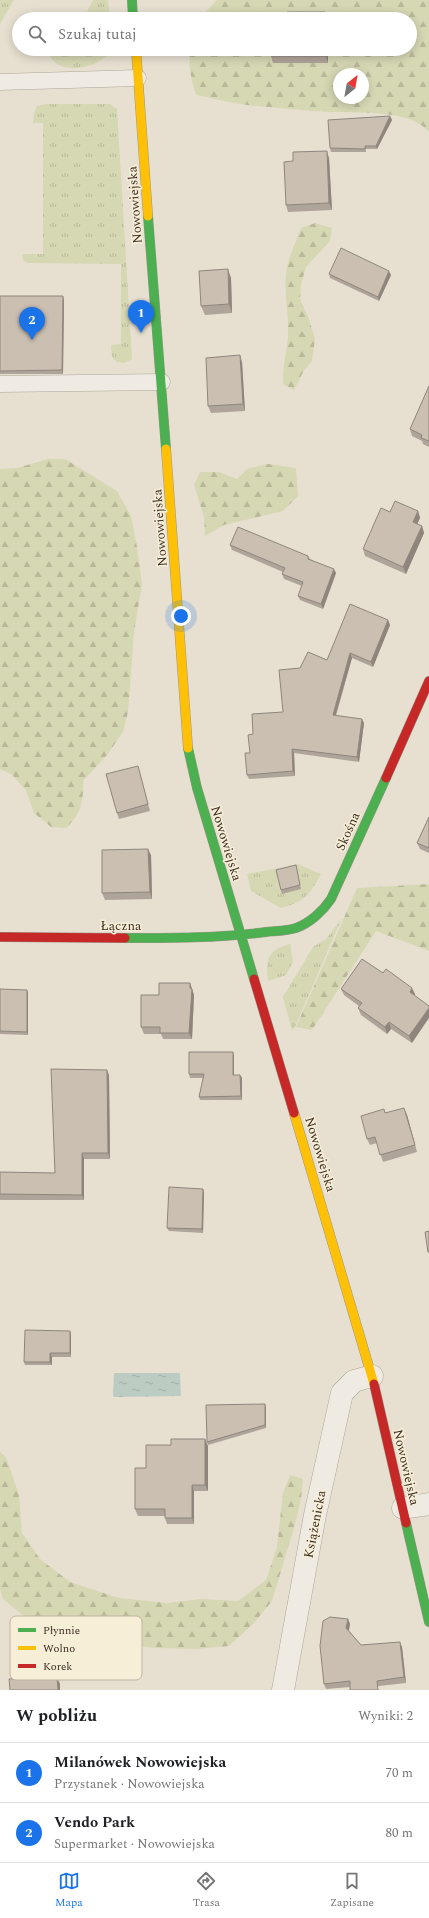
<!DOCTYPE html>
<html lang="pl">
<head>
<meta charset="utf-8">
<style>
	body { margin:0; font-family:Spectral,serif; background:#f6f6f6; color:#202124 }
	.compass { position:absolute; left:333px; top:68px; width:36px; height:36px; border-radius:50%; background:#fff; box-shadow:0 2px 10px #0003; rotate:31deg }
	.you { position:absolute; left:181px; top:616px; width:14px; height:14px; margin:-10px; border:3px solid #fff; border-radius:50%; background:#1a73e8; box-shadow:0 0 0 6px #1a73e833 }
	.badge { display:grid; place-items:center; width:26px; height:26px; border-radius:50%; background:#1a73e8; color:#fff; font-size:13px; font-weight:700 }
	.pin { position:absolute; translate:-50% -33px; filter:drop-shadow(0 1px 2px #0008) }
	.pin::after { content:''; position:absolute; top:21px; width:14px; height:12px; background:inherit; clip-path:polygon(0 0,100% 0,50% 100%) }
	.list { margin:0; padding:0; list-style:none }
	h2 { display:flex; justify-content:space-between; align-items:center; height:52px; margin:0; padding:0 16px; font-size:17px }
	h2 small { font-size:13px; font-weight:400; color:#757577 }
	.list li { display:grid; grid-template-columns:26px 1fr auto; gap:12px; align-items:center; box-sizing:border-box; height:60px; padding:0 16px; border-top:1px solid #e0e0e0 }
	.list b { display:block; font-size:15px; white-space:nowrap }
	.list p { margin:0; font-size:13px; white-space:nowrap; color:#757577 }
	.list em { font-size:13px; font-style:normal; color:#757577 }
	.icon { flex:none; width:22px; height:22px; fill:none; stroke:currentColor; stroke-width:2; stroke-linecap:round; stroke-linejoin:round }
	.map { position:relative; flex:none; width:429px; height:1690px; overflow:hidden }
	.search { position:absolute; background:#fff; box-shadow:0 2px 10px #0003; left:12px; right:12px; top:12px; height:44px; display:flex; align-items:center; gap:10px; box-sizing:border-box; padding:0 14px; border-radius:22px; color:#757577; font-size:15px }
	.sheet { height:172px; background:#fff }
	nav { display:flex; justify-content:space-around; align-items:center; box-sizing:border-box; height:56px; border-top:1px solid #e0e0e0; background:#fff; font-size:11px; color:#757577 }
	nav a { display:grid; justify-items:center; gap:2px }
	nav .on { color:#1a73e8 }
	.map>svg:first-child { display:block }
	.grass { fill:url(#grass-tufts) }
	.forest { fill:url(#forest-firs); fill-rule:evenodd }
	.water { fill:url(#water-ripples) }
	.lines { fill:none; stroke-linecap:round; stroke-linejoin:round }
	.lane-casing { stroke:#ada599; stroke-width:17 }
	.street-casing { stroke:#ada599; stroke-width:23 }
	.fast-casing { stroke:#9c958a; stroke-width:10 }
	.slow-casing { stroke:#9c958a; stroke-width:10 }
	.jam-casing { stroke:#9c958a; stroke-width:10 }
	.lane { stroke:#efebe3; stroke-width:16 }
	.street { stroke:#efebe3; stroke-width:22 }
	.fast { stroke:#4caf50; stroke-width:9 }
	.slow { stroke:#ffc107; stroke-width:9 }
	.jam { stroke:#c62828; stroke-width:9 }
	.wall { fill:#afa499 }
	.shaded-wall { fill:#8e867d }
	.building { fill:#cbbfb2; stroke:#8e867d }
	.labels { text-anchor:middle; stroke-width:3; stroke-linejoin:round; paint-order:stroke }
	.street-label { font-size:13px; fill:#3d2e20; stroke:#f7eed8 }
	.key { fill:#f7eed8; stroke:#bfb4a1; stroke-width:1 }
	.key-label { font-size:11px; fill:#3d2e20 }
</style>
</head>
<body>
<div class="map">
<svg width="429" height="1690" viewBox="0 0 429 1690">
	<defs>
		<pattern id="grass-tufts" width="24" height="20" patternUnits="userSpaceOnUse"><rect width="24" height="20" fill="#d6d7b3"/><path d="M3 7l-1-3M5 7V3M7 7l1-3M15 17l-1-3M17 17v-4M19 17l1-3" fill="none" stroke="#b9b99a"/></pattern>
		<pattern id="forest-firs" width="22" height="20" patternUnits="userSpaceOnUse"><rect width="22" height="20" fill="#d6d7b3"/><path d="M5 1l3.5 6h-7zM16 11l3.5 6h-7z" fill="#b9b99a"/></pattern>
		<pattern id="water-ripples" width="26" height="14" patternUnits="userSpaceOnUse"><rect width="26" height="14" fill="#bcccc2"/><path d="M2 4q2-2 4 0t4 0M15 11q2-2 4 0t4 0" fill="none" stroke="#a2b0a6"/></pattern>
	</defs>
	<rect width="100%" height="100%" fill="#e7e0d1"/>
	<!-- grass -->
	<path class="grass" d="M0 0H14L0 24Z
		M93 0H108L110 19H83Z
		M48 49H112V51C106 56 98 63 91 65 75 71 51 70 48 49Z
		M46 104H110L117 109 132 359 125 363 117 362 112 357 111 345 121 344V264L27 263 23 260 22 254H43V123H33L34 113 37 106Z
		M298 864 321 874C310 895 304 902 281 908L251 891 247 874Z
		M342 918 294 1029 292 1030 283 997 313 947 326 939Z
		M290 944 293 962 286 975 268 981C266 959 267 950 290 944Z"/>
	<!-- forest -->
	<path class="forest" d="M217 0H429V132C410 109 357 113 330 112 302 110 275 108 247 105 230 103 213 98 196 95 192 82 187 63 191 49H410V19H199ZM339 74H363V98H339Z
		M315 223 332 228 330 241 306 267 301 284 300 299 309 319 315 339 312 361 303 372 294 390 283 384C282 368 287 352 288 336 289 315 284 295 286 275 287 259 296 243 301 228Z
		M48 459H65L117 491 131 516 137 547 142 584 134 632 128 712 123 732 107 755 83 781C84 800 81 815 66 828L51 827 34 813 26 790 11 774 0 769V469L17 468Z
		M268 464 296 468 298 496 283 511 224 525 205 536 204 517 194 485 200 472H219L237 479 247 469Z
		M429 884V951L376 931 312 1030 296 1027 357 888Z
		M0 1452 6 1457 19 1495 22 1533 40 1559 70 1582 119 1598 167 1603 201 1599 238 1601 266 1580 277 1547 283 1493 290 1475 303 1479 301 1498 296 1521 272 1601 254 1623 229 1646 196 1649 157 1648 78 1641 25 1617 3 1599 0 1589Z"/>
	<!-- water -->
	<path class="water" d="M114 1373H180L181 1396 115 1397 113 1396Z"/>
	<g class="lines">
		<!-- lane casing -->
		<g class="lane-casing">
			<path id="lane" d="M0 82 138 78
				M0 384 162 382"/>
		</g>
		<!-- street casing -->
		<g class="street-casing">
			<path id="street" d="M403 1508 429 1504
				M283 1690 315 1515 342 1393 354 1381 372 1376"/>
		</g>
		<!-- fast casing -->
		<g class="fast-casing">
			<path id="fast" d="M132 0 133 19
				M148 216 166 449
				M188 748 197 788 254 979
				M125 938C172 938 219 938 266 932 275 931 287 931 296 928 310 923 323 911 331 899L386 778
				M406 1523 429 1622"/>
		</g>
		<!-- slow casing -->
		<g class="slow-casing">
			<path id="slow" d="M136 49 148 216
				M166 449 188 748
				M294 1113 374 1384"/>
		</g>
		<!-- jam casing -->
		<g class="jam-casing">
			<path id="jam" d="M386 778 429 681
				M0 937 125 938
				M254 979 294 1113
				M374 1384 406 1523"/>
		</g>
		<!-- lane -->
		<use href="#lane" class="lane"/>
		<!-- street -->
		<use href="#street" class="street"/>
		<!-- fast -->
		<use href="#fast" class="fast"/>
		<!-- slow -->
		<use href="#slow" class="slow"/>
		<!-- jam -->
		<use href="#jam" class="jam"/>
	</g>
	<!-- wall -->
	<path class="wall" d="M271 49H329H328V63H273L271 56Z
		M390 116 392 120 377 149H366V152H331L330 148Z
		M329 158 332 210 288 212 286 205 293 161Z
		M329 274 391 275 379 301 330 278Z
		M231 278 232 313 205 315 201 306Z
		M0 296 64 300 63 374H0Z
		M242 362 245 411 211 413 208 406Z
		M429 386V447L423 444 422 441 412 436 410 429Z
		M418 511 420 518 417 524 422 526 424 533 406 574 365 556 363 549 390 512Z
		M230 545 308 556 310 559 336 573 323 609 300 600 298 596 302 586 284 579 282 574 283 572 232 550Z
		M388 620 390 625 373 667 352 658 336 716 364 723 359 762 294 753 295 776 249 779 247 775 250 753 253 734 283 712 300 668 327 660Z
		M140 773 150 811 119 819 117 813Z
		M429 817V853L420 849 417 843Z
		M151 855 152 899 105 900 102 893Z
		M297 869 301 889 282 894 281 890Z
		M383 973 415 994 412 1043 391 1029 387 1034 361 1015 358 1008 359 1006 344 995 341 989Z
		M190 983 194 995 192 1039H163L161 1034H144L141 1027 159 995Z
		M0 989 28 993V1035L0 1034Z
		M234 1056V1075H240L242 1078V1100H200L199 1097 203 1078H190L189 1074Z
		M109 1075 110 1159H84V1200H0V1172L55 1173Z
		M385 1113 407 1115 417 1152 383 1162 377 1143 370 1145 367 1139Z
		M204 1192 203 1233 169 1231 167 1228Z
		M71 1334V1357H52V1365H25L24 1362Z
		M265 1404 266 1408V1428L208 1445 207 1442Z
		M208 1446V1491H194V1524H167L165 1518V1516H138L135 1509 146 1468Z
		M348 1619 350 1624 349 1631 361 1645 402 1647 406 1683 379 1686 350 1687 326 1689 324 1684Z"/>
	<!-- shaded-wall -->
	<path class="shaded-wall" d="M325 12 328 18V19H326Z
		M326 49H328V63L326 56Z
		M390 116 392 120 377 149 376 146Z
		M327 151 329 158 332 210 329 203Z
		M228 269 231 278 232 313 229 304Z
		M389 271 391 275 379 301 378 297Z
		M63 296 64 300 63 374 62 370Z
		M240 355 242 362 245 411 243 404Z
		M418 511 420 518 415 529 413 522Z
		M422 526 424 533 406 574 403 567Z
		M334 569 336 573 323 609 321 604Z
		M388 620 390 625 373 667 371 662Z
		M350 653 352 658 334 720 333 715Z
		M362 719 364 723 359 762 357 757Z
		M292 749 294 753 295 776 293 771Z
		M148 849 151 855 152 899 150 892Z
		M190 983 194 995 192 1039 189 1033Z
		M412 988 415 994 412 999 410 992Z
		M27 990 28 993V1035L27 1032Z
		M429 1008V1018L412 1043 409 1036Z
		M389 1022 391 1029 387 1034 385 1027Z
		M233 1052 234 1056V1078L233 1075Z
		M107 1070 109 1075 110 1159 108 1153Z
		M240 1075 242 1078V1100L241 1096Z
		M404 1108 407 1115 417 1152 415 1145Z
		M82 1153 84 1159V1200L82 1195Z
		M203 1189 204 1192 203 1233 202 1229Z
		M70 1331 71 1334V1357L70 1353Z
		M50 1353 52 1357V1365L50 1362Z
		M265 1404 266 1408V1428L265 1425Z
		M205 1439 208 1446V1491L205 1485Z
		M192 1485 194 1491V1524L192 1518Z
		M348 1619 350 1624 348 1633 346 1628Z
		M400 1642 402 1647 406 1683 404 1677Z
		M57 1677 60 1684V1690H58Z"/>
	<!-- building -->
	<path class="building" d="M287 12H325L326 19H271L287 18Z
		M271 49H326V56H271Z
		M390 116 376 146H365V149L330 148 328 120Z
		M327 151 329 203 286 205 284 162 293 161V152Z
		M341 248 389 271 378 297 329 274Z
		M228 269 229 304 201 306 199 271Z
		M0 296H63L62 370 0 371Z
		M240 355 243 404 208 406 206 358Z
		M429 386V441L421 438 422 435 410 429Z
		M395 501 418 511 413 522 422 526 403 567 363 549 381 508 390 512Z
		M238 527 308 556V559L334 569 321 604 298 596 303 582 282 574 285 568 230 545Z
		M350 604 388 620 371 662 350 653 333 715 362 719 357 757 292 749 293 771 247 775 245 753H250L248 735 253 734 252 714 283 712 279 670 300 668 308 652 327 660Z
		M138 766 148 804 117 813 106 774Z
		M429 817V848L417 843Z
		M148 849 150 892 102 893V850Z
		M296 865 300 885 281 890 276 870Z
		M362 959 383 973 386 969 412 988 410 992 429 1006V1008L409 1036 389 1022 385 1027 358 1008 362 1003 341 989Z
		M159 983H190V988L192 989 189 1033H160V1027H141V995H159Z
		M0 989 27 990V1032L0 1031Z
		M189 1052H233V1075H240L241 1096 199 1097 204 1074H189Z
		M51 1069 107 1070 108 1153H82V1195L0 1194V1172L55 1173Z
		M404 1108 415 1145 380 1155 375 1137 367 1139 361 1116 384 1109 385 1113Z
		M169 1187 203 1189 202 1229 167 1228Z
		M429 1231V1252H428L425 1232Z
		M25 1330 70 1331V1353H50V1362H24Z
		M265 1404V1425L207 1442 206 1405Z
		M171 1439H205V1485H192V1518H165V1509H135V1468H146V1445H171Z
		M330 1617 348 1619 346 1628 361 1645 400 1642 404 1677 377 1681 378 1690H350V1681L324 1684 320 1646 323 1621Z
		M57 1677 58 1690H10L9 1679Z"/>
	<g class="labels">
		<!-- street labels -->
		<g class="street-label">
			<text transform="translate(134 205) rotate(-94)" y="5">Nowowiejska</text>
			<text transform="translate(159 528) rotate(-94)" y="5">Nowowiejska</text>
			<text transform="translate(347 831) rotate(-66)" y="5">Skośna</text>
			<text transform="translate(227 843) rotate(73)" y="5">Nowowiejska</text>
			<text x="121" y="930">Łączna</text>
			<text transform="translate(321 1154) rotate(73)" y="5">Nowowiejska</text>
			<text transform="translate(407 1467) rotate(77)" y="5">Nowowiejska</text>
			<text transform="translate(314 1524) rotate(-79)" y="5">Książenicka</text>
		</g>
	</g>
	<!-- legend -->
	<rect x="10" y="1616" width="132" height="64" rx="6" class="key"/>
	<rect x="18" y="1628" width="18" height="4" fill="#4caf50"/>
	<rect x="18" y="1646" width="18" height="4" fill="#ffc107"/>
	<rect x="18" y="1664" width="18" height="4" fill="#c62828"/>
	<g class="key-label">
		<text x="43" y="1634">Płynnie</text>
		<text x="43" y="1652">Wolno</text>
		<text x="43" y="1670">Korek</text>
	</g>
</svg>
<svg class="compass" viewBox="-18 -18 36 36"><path d="M0-13l5 13h-10z" fill="#e53935"/><path d="M0 13l5-13h-10z" fill="#757577"/></svg>
<div class="you"></div>
<div class="pin badge" style="left:141px;top:333px">1</div>
<div class="pin badge" style="left:32px;top:340px">2</div>
<div class="search"><svg class="icon" aria-label="search" viewBox="0 0 24 24"><circle cx="10" cy="10" r="6"/><path d="M15 15l6 6"/></svg>Szukaj tutaj</div>
</div>
<section class="sheet">
<h2>W pobliżu<small>Wyniki: 2</small></h2>
<ul class="list">
<li><span class="badge">1</span><div><b>Milanówek Nowowiejska</b><p>Przystanek · Nowowiejska</p></div><em>70 m</em></li>
<li><span class="badge">2</span><div><b>Vendo Park</b><p>Supermarket · Nowowiejska</p></div><em>80 m</em></li>
</ul>
</section>
<nav>
<a class="on"><svg class="icon" aria-label="map" viewBox="0 0 24 24"><path d="M3 6l6-2 6 2 6-2v14l-6 2-6-2-6 2zM9 4v14M15 6v14"/></svg>Mapa</a>
<a><svg class="icon" aria-label="directions" viewBox="0 0 24 24"><path d="M12 3l9 9-9 9-9-9zM9 14v-3h6M13 9l2 2-2 2"/></svg>Trasa</a>
<a><svg class="icon" aria-label="saved" viewBox="0 0 24 24"><path d="M7 4h10v16l-5-4-5 4z"/></svg>Zapisane</a>
</nav>
</body>
</html>
